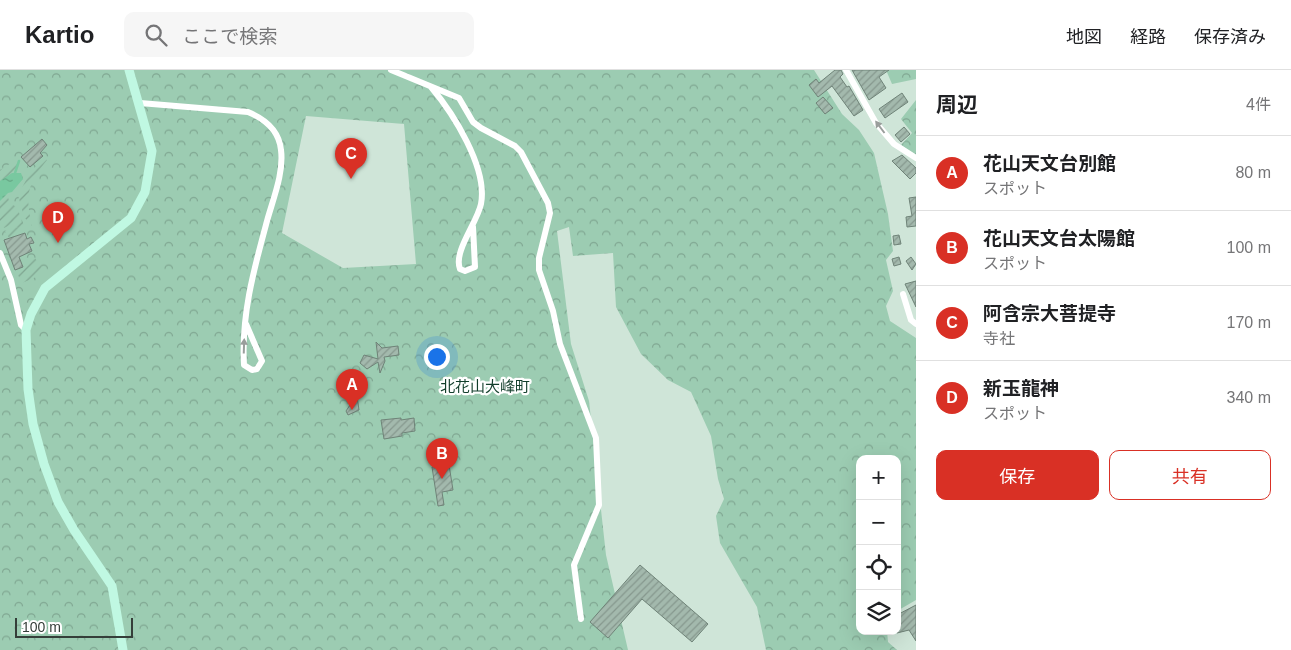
<!DOCTYPE html>
<html lang="ja">
<head>
<meta charset="utf-8">
<style>
	body { margin:0; font-family:Arial,"Noto Sans JP",sans-serif; background:#f6f6f6; color:#202124 }
	.controls { position:absolute; right:15px; bottom:15px; display:grid; overflow:hidden; border-radius:10px; box-shadow:0 5px 20px #0002 }
	.controls button { width:45px; height:45px; display:grid; place-items:center; padding:0; border:0; border-bottom:1px solid #e0e0e0; background:#fff; color:#202124; font:25px sans-serif }
	.scale { position:absolute; left:15px; bottom:12px; width:118px; box-sizing:border-box; padding-left:5px; border:2px solid #353e39; border-top:0; font-size:14px; line-height:18px; white-space:nowrap; color:#353e39; -webkit-text-stroke:4px #fff; paint-order:stroke }
	.you { position:absolute; left:436px; top:286px; width:18px; height:18px; margin:-12px; border:4px solid #fff; border-radius:50%; background:#1a73e8; box-shadow:0 0 0 8px #1a73e833 }
	.badge { display:grid; place-items:center; width:32px; height:32px; border-radius:50%; background:#d93025; color:#fff; font-size:16px; font-weight:700 }
	.pin { position:absolute; translate:-50% -41px; filter:drop-shadow(0 1px 2px #0008) }
	.pin::after { content:''; position:absolute; top:26px; width:18px; height:15px; background:inherit; clip-path:polygon(0 0,100% 0,50% 100%) }
	.list { margin:0; padding:0; list-style:none }
	h2 { display:flex; justify-content:space-between; align-items:center; height:65px; margin:0; padding:0 20px; font-size:21px }
	h2 small { font-size:16px; font-weight:400; color:#757577 }
	.list li { display:grid; grid-template-columns:32px 1fr auto; gap:15px; align-items:center; box-sizing:border-box; height:75px; padding:0 20px; border-top:1px solid #e0e0e0 }
	.list b { display:block; font-size:19px; white-space:nowrap }
	.list p { margin:0; font-size:16px; white-space:nowrap; color:#757577 }
	.list em { font-size:16px; font-style:normal; color:#757577 }
	.actions { display:flex; gap:10px; padding:15px 20px }
	.actions a { flex:1; padding:11px 0; border:1px solid #d93025; border-radius:10px; text-align:center; font-size:18px; color:#d93025 }
	.actions .main { background:#d93025; color:#fff }
	.icon { flex:none; width:28px; height:28px; fill:none; stroke:currentColor; stroke-width:2; stroke-linecap:round; stroke-linejoin:round }
	.map { position:relative; flex:none; width:916px; height:580px; overflow:hidden }
	header { display:flex; align-items:center; gap:30px; box-sizing:border-box; height:70px; padding:0 25px; background:#fff; border-bottom:1px solid #e0e0e0 }
	header strong { font-size:24px }
	nav { display:flex; gap:28px; margin-inline-start:auto; font-size:18px }
	.search { width:350px; height:45px; background:#f6f6f6; display:flex; align-items:center; gap:12px; box-sizing:border-box; padding:0 18px; border-radius:10px; color:#757577; font-size:19px }
	main { display:flex }
	aside { flex:1; background:#fff }
	.map>svg:first-child { display:block }
	.forest { fill:url(#forest-crowns); fill-rule:evenodd }
	.garden { fill:url(#garden-furrows) }
	.water { fill:url(#water-ripples) }
	.lines { fill:none; stroke-linecap:round; stroke-linejoin:round }
	.stream { stroke:#79c8a0; stroke-width:2.5 }
	.building { fill:url(#building-hatch); stroke:#6f8378 }
	.street { stroke:#fff; stroke-width:6 }
	.secondary { stroke:#c0f8e2; stroke-width:9 }
	.oneway { fill:#9a9e9c }
	.labels { text-anchor:middle; stroke-width:4.5; stroke-linejoin:round; paint-order:stroke }
	.neighbourhood-label { font-size:15px; fill:#123e2b; stroke:#fff }
</style>
</head>
<body>
<header>
<strong>Kartio</strong>
<div class="search"><svg class="icon" aria-label="search" viewBox="0 0 24 24"><circle cx="10" cy="10" r="6"/><path d="M15 15l6 6"/></svg>ここで検索</div>
<nav><a>地図</a><a>経路</a><a>保存済み</a></nav>
</header>
<main>
<div class="map">
<svg width="916" height="580" viewBox="0 0 916 580">
	<defs>
		<pattern id="forest-crowns" width="20" height="18" patternUnits="userSpaceOnUse" patternTransform="scale(1.25)"><rect width="20" height="18" fill="#9cccb2"/><path d="M2 6a3 3 0 1 1 6 0M12 15a3 3 0 1 1 6 0" fill="none" stroke="#80a792"/></pattern>
		<pattern id="garden-furrows" width="10" height="10" patternUnits="userSpaceOnUse" patternTransform="scale(1.25)"><rect width="10" height="10" fill="#9cccb2"/><path d="M-1 1l2-2M0 10L10 0M9 11l2-2" fill="none" stroke="#80a792"/></pattern>
		<pattern id="water-ripples" width="26" height="14" patternUnits="userSpaceOnUse" patternTransform="scale(1.25)"><rect width="26" height="14" fill="#79c8a0"/><path d="M2 4q2-2 4 0t4 0M15 11q2-2 4 0t4 0" fill="none" stroke="#64a483"/></pattern>
		<pattern id="building-hatch" width="6" height="6" patternUnits="userSpaceOnUse" patternTransform="scale(1.25)"><rect width="6" height="6" fill="#a3b9ad"/><path d="M-1 1l2-2M0 6l6-6M5 7l2-2" fill="none" stroke="#86988e"/></pattern>
	</defs>
	<rect width="100%" height="100%" fill="#cfe5d8"/>
	<!-- forest -->
	<path class="forest" d="M0 0H814L842 44 859 60 874 83 888 144 893 181 886 190 893 221 886 236 890 251 916 268V530L897 541V389H860V561H887L888 572 897 580H766L757 537 720 473 716 446 724 429 718 409 711 366 691 322 668 310 641 284 616 237 613 183 573 186 569 157 557 161 571 274 589 331 606 485 628 580H0ZM306 46 404 54 416 194 343 198 282 163Z
		M886 0H916V9L892 14Z
		M916 30V85L901 75 912 63 901 49Z"/>
	<!-- garden -->
	<path class="garden" d="M45 88 47 90C27 115 25 125 32 156L24 147 18 125 31 101Z
		M16 90 18 92 14 103 0 111V100Z
		M7 123 9 131 18 139 23 156 18 159 20 164 17 166 13 175 5 161 13 156 18 158 12 154 4 158 0 151V131Z
		M35 188 43 200 36 207 22 213 16 201Z"/>
	<!-- water -->
	<path class="water" d="M12 103H21L23 109 12 122 8 123 0 131V111Z"/>
	<g class="lines">
		<!-- stream -->
		<path class="stream" d="M15 103 19 91"/>
	</g>
	<!-- building -->
	<path class="building" d="M835 0H841L843 4 840 7 847 17 849 16 863 40 854 46 832 16 818 27 809 15 816 9 819 13Z
		M852 0H889L879 7 886 18 869 30Z
		M902 23 908 32 885 48 879 39Z
		M823 27 833 38 825 44 816 33Z
		M904 57 910 64 901 72 895 65Z
		M42 69 47 75 40 83 43 86 30 97 21 87Z
		M902 85 916 98V103L910 109 892 91Z
		M916 127V156L907 157 906 147 912 146 909 128Z
		M25 163 27 169 31 167 34 173 29 174 32 181 19 187 23 197 15 200 4 170Z
		M899 165 901 174 894 175 893 166Z
		M899 187 901 194 894 196 892 189Z
		M911 187 916 194 912 200 906 191Z
		M916 211V237L905 214Z
		M376 272 382 278 398 276 399 285 384 287 385 291 380 303 378 292 367 299 360 293 364 285 378 289Z
		M357 326 359 340 348 345 346 341 350 335 349 327Z
		M401 348V350L414 348 415 361 402 363V366L384 369 381 350Z
		M449 395 453 420 442 422 444 435 438 436 432 397Z
		M640 495 708 554 692 572 642 529 608 568 590 552Z
		M916 535V571L909 560 897 563V545Z"/>
	<g class="lines">
		<!-- street -->
		<path class="street" d="M391 0 459 28 473 52 481 58 515 76 521 82 548 133 550 143 539 188V200L553 241 560 274 596 368 599 435 574 495 581 549
			M846 0 876 53 894 74 916 88
			M431 17C453 43 488 98 481 134 477 153 453 182 460 199L465 201 475 197 473 157
			M140 33 248 42C265 49 279 60 281 80 284 103 273 129 267 151 254 199 241 245 244 295L252 300 257 299 262 291 246 254
			M0 183 11 210 21 255 26 260
			M903 224 911 250 916 254"/>
		<!-- secondary -->
		<path class="secondary" d="M123 580 112 516 74 460 58 432 44 394 33 354 28 319 26 260 31 244 45 218 131 148 145 122 152 81 129 0"/>
	</g>
	<!-- one-way arrows -->
	<defs><path id="oneway-solid" d="M-6-.8H1V-3.2L6.5 0L1 3.2V.8H-6Z" transform="scale(1.25)"/></defs>
	<g class="oneway">
		<use href="#oneway-solid" transform="translate(880 57) rotate(-127)"/>
		<use href="#oneway-solid" transform="translate(244 276) rotate(-88)"/>
	</g>
	<g class="labels">
		<!-- neighbourhood labels -->
		<g class="neighbourhood-label">
			<text x="485" y="322">北花山大峰町</text>
		</g>
	</g>
</svg>
<div class="controls">
<button>+</button>
<button>−</button>
<button><svg class="icon" aria-label="locate" viewBox="0 0 24 24"><circle cx="12" cy="12" r="6"/><path d="M12 2v4M12 18v4M2 12h4M18 12h4"/></svg></button>
<button><svg class="icon" aria-label="layers" viewBox="0 0 24 24"><path d="M12 4l9 5-9 5-9-5zM3 14l9 5 9-5"/></svg></button>
</div>
<div class="scale">100 m</div>
<div class="you"></div>
<div class="pin badge" style="left:352px;top:340px">A</div>
<div class="pin badge" style="left:442px;top:409px">B</div>
<div class="pin badge" style="left:351px;top:109px">C</div>
<div class="pin badge" style="left:58px;top:173px">D</div>
</div>
<aside>
<h2>周辺<small>4件</small></h2>
<ul class="list">
<li><span class="badge">A</span><div><b>花山天文台別館</b><p>スポット</p></div><em>80 m</em></li>
<li><span class="badge">B</span><div><b>花山天文台太陽館</b><p>スポット</p></div><em>100 m</em></li>
<li><span class="badge">C</span><div><b>阿含宗大菩提寺</b><p>寺社</p></div><em>170 m</em></li>
<li><span class="badge">D</span><div><b>新玉龍神</b><p>スポット</p></div><em>340 m</em></li>
</ul>
<div class="actions"><a class="main">保存</a><a>共有</a></div>
</aside>
</main>
</body>
</html>
